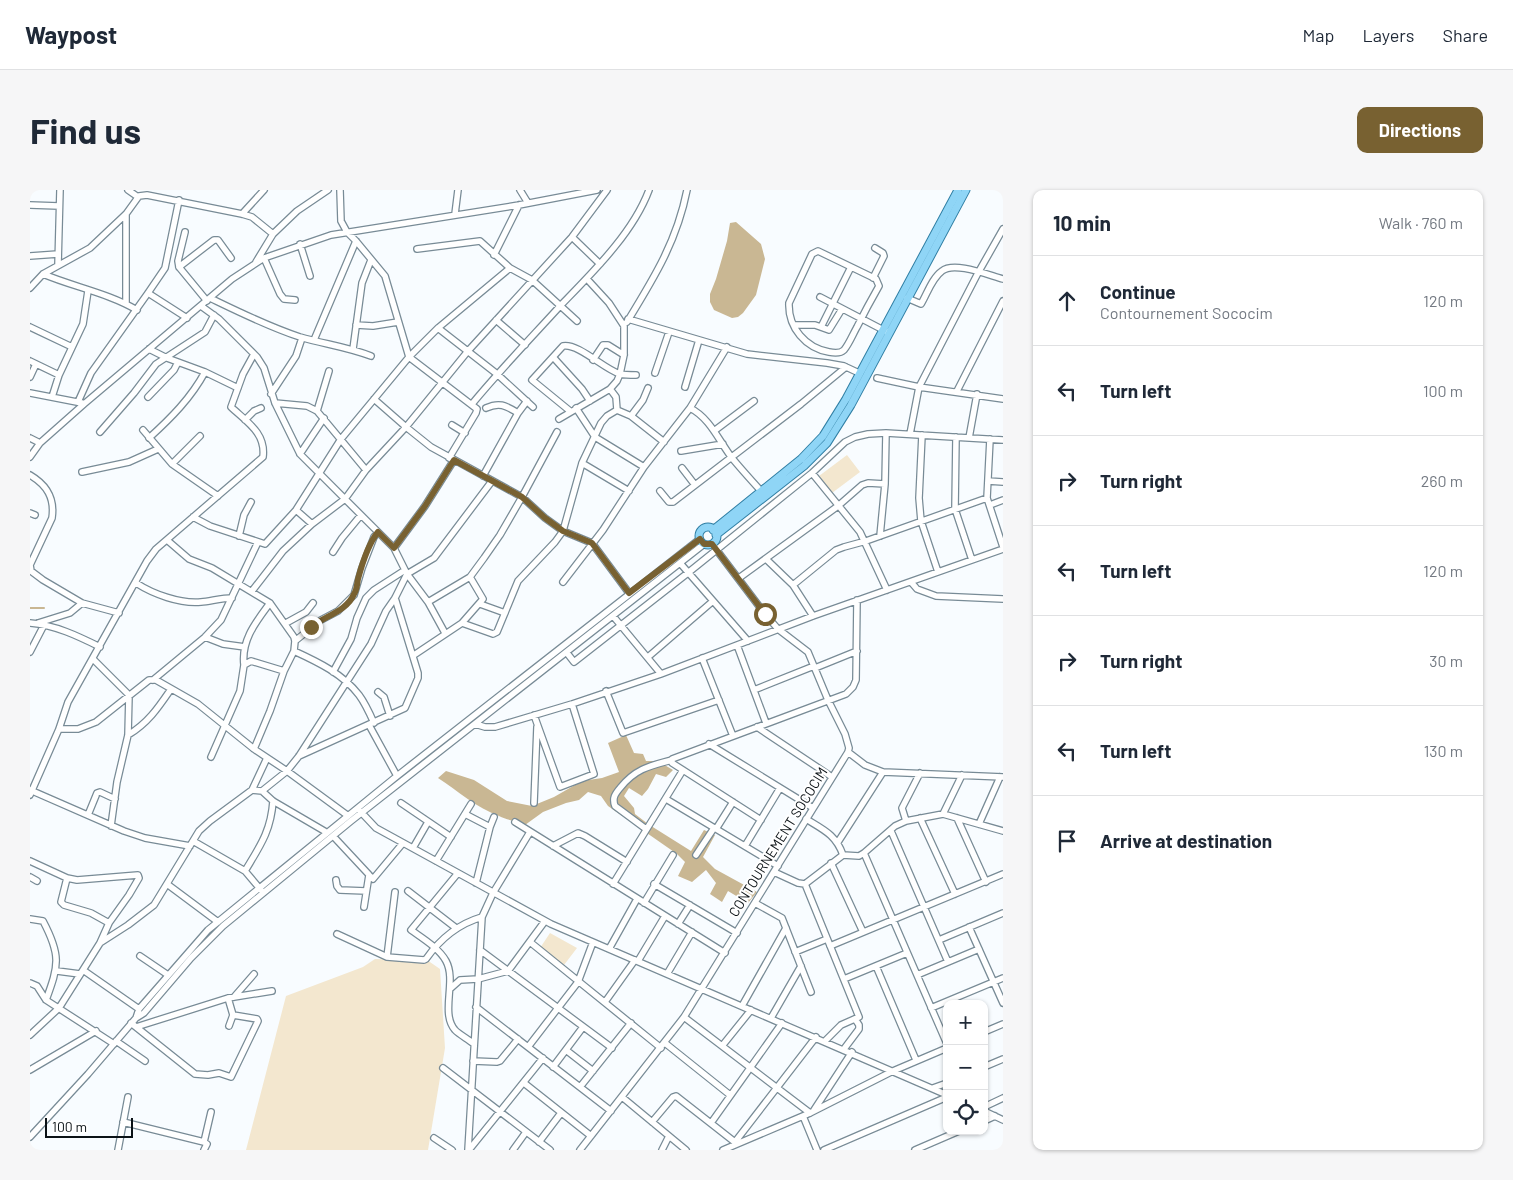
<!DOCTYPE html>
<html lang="en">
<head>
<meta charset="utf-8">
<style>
	body { margin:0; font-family:Barlow,sans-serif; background:#f6f6f7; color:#1f2937 }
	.controls { position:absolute; right:15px; bottom:15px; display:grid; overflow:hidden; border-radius:10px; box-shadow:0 1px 4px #0004 }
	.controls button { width:45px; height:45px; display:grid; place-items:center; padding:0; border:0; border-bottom:1px solid #e0e1e3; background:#fff; color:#1f2937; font:25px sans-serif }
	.scale { position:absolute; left:15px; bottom:12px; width:88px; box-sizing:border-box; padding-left:5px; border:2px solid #0b1216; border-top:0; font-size:14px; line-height:18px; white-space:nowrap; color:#0b1216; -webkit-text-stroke:4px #fff; paint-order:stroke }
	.stop { position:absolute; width:15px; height:15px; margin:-11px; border:4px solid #786131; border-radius:50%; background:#fff }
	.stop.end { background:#786131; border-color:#fff; box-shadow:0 1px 5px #0008 }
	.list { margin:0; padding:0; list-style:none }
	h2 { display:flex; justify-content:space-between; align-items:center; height:65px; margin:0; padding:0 20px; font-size:21px }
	h2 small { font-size:16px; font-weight:400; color:#747a83 }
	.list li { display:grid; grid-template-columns:32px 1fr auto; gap:15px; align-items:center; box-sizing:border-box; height:90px; padding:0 20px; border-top:1px solid #e0e1e3 }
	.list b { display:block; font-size:19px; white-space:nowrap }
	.list p { margin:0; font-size:16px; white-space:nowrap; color:#747a83 }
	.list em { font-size:16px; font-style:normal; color:#747a83 }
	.icon { flex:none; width:28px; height:28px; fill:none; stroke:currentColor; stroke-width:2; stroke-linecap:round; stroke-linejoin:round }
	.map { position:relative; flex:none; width:973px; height:960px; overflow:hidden; border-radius:10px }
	header { display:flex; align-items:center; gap:30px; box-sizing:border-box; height:70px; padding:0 25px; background:#fff; border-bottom:1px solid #e0e1e3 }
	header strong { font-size:24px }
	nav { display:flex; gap:28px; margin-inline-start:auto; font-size:18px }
	.intro { display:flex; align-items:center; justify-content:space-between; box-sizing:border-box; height:120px; padding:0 30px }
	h1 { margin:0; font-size:35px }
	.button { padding:12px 22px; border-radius:10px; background:#786131; color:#fff; font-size:18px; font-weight:700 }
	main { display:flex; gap:30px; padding:0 30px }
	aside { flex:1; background:#fff; border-radius:10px; box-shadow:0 1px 4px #0004 }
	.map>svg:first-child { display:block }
	.green { fill:#f3e7cf }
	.water { fill:#c9b793 }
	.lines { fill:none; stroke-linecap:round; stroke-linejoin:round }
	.stream { stroke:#c9b793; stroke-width:2 }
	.minor-casing { stroke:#788b96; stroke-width:8 }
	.major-casing { stroke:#307fa4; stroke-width:9 }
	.minor { stroke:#fff; stroke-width:5.5 }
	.major { stroke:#8fd5f6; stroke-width:7 }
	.route { stroke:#786131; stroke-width:6 }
	.labels { text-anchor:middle; stroke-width:4; stroke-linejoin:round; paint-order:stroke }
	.street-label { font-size:14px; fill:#0b1216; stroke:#fff }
</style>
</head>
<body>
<header>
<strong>Waypost</strong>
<nav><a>Map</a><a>Layers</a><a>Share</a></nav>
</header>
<div class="intro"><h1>Find us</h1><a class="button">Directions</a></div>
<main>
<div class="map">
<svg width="973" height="960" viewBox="0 0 973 960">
	<rect width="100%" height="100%" fill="#f8fcff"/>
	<!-- green -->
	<path class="green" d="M817 265 830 282 802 303 789 286Z
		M520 743 547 758 534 775 510 758Z
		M345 769 397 770 410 779 415 858 398 960H216L256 806 333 777Z"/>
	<!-- water -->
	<path class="water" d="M706 32 731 54 735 69 726 105 713 123 708 127 702 128 684 120 680 112V104L686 89 697 51 700 33Z
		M596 545 604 563 613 564 616 571H628L643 580 636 587 626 584 618 599 612 606 599 598 594 606 604 618 605 624 618 634 661 661 674 640 685 645 673 667 685 679 727 702 718 713 698 701 692 712 680 704 686 693 676 680 662 692 648 686 655 672 647 664 578 616 571 606 558 602 549 610 536 613 513 622 495 635C486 631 477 630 469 626 447 618 428 601 408 588L416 581 444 590 477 611 502 616 524 607 552 591 572 588 589 582 578 553Z"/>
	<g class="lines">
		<!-- stream -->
		<path class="stream" d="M0 418H14"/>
		<!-- minor casing -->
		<g class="minor-casing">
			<path id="minor" d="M98 0 108 7
				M310 0 311 31 317 42 326 51 355 86 379 167 447 219 446 223 419 268
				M490 0 498 13
				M0 15 29 16
				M96 24V113
				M212 24 234 0
				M425 24 428 0
				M542 47 570 74
				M270 54 280 86
				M387 59 450 51 480 78 502 90 547 131
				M788 61 846 89 849 96C841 110 834 123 827 137 823 144 819 154 814 160 810 164 804 163 799 162 776 158 758 138 759 113L782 64Z
				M464 65 489 15
				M0 66 28 64
				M234 68 250 104 254 109 265 110
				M226 72 243 44 267 21 298 0
				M28 75 30 0
				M149 77 148 71 155 42
				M13 84C44 97 78 103 107 120
				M843 88 854 66 853 63 845 58
				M0 98 13 84 60 58 96 24 109 6 117 5 212 24 222 27 243 44
				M118 103 157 128
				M790 107 859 143
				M180 108C209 122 239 137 270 147 294 154 318 157 341 166
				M877 108 891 114C897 104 902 88 912 81 924 71 958 85 973 89
				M177 111 149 77 184 50H188L201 68
				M171 116 189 129 227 167 234 178 245 213 270 264 364 358 377 384 398 412 415 443
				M598 129 717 164 797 173 814 176 829 183
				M466 130 495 155
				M597 132C624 88 647 51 657 0
				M326 135 343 136 368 132
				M764 135H785L799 140 812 119
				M0 137 42 157
				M791 137 821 77
				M408 138 467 184 503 217
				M284 150 326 51
				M119 159 137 168 175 182 208 198
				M323 159 332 93 341 70
				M523 167 552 199 560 211
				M563 170 573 155H578L594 165
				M0 171 29 185
				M625 183 639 142
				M0 187 6 174
				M847 188 889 197 973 209
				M655 197 669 150
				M580 199 586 207 587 220 601 226 634 252
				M927 201 973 111
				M0 203 52 213
				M241 204 266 166 272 148
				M22 207 29 185 53 134 58 101
				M118 207 144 180 148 172
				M344 209 376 237 401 257 492 307 515 328 533 341 562 353 599 403
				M48 212 61 183 118 103 135 78 149 10
				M245 213 277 216 287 221 336 280
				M442 214C470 180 501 148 531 115 563 82 603 43 619 0
				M456 218C469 212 475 215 488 223
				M546 218 565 247 614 277
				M660 218 697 157
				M287 221 299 181
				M540 221 502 190 533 156C548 153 574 179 590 184 595 185 601 185 606 185
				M601 226 613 210 618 198
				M529 229 580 199 587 191 590 184 594 165V136L579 113 557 89
				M215 230 224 221 231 218
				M422 235 435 243
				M113 240 142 274 188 306
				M684 241 724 211
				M70 242 104 203 126 174 175 142 184 125
				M880 244 889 197 948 83 973 39
				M892 245 889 308 891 331 908 382
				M926 247 925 319 942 370
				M0 248 10 253
				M119 248C141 228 161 208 175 182
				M939 248 947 204
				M960 249 957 308 973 357
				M651 261 693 254
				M270 264 294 228
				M0 267 10 253 54 214 202 89 234 68 301 45 489 15 567 0
				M552 273 599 301
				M142 274 170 246
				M652 278 665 295
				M52 282 99 272 128 259
				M782 283 830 342 857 400
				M0 285C17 295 25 308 22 328L0 375 1 381 13 390 52 413
				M453 286 488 223 497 211
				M958 291 973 292
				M630 301 639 312H643L771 214 816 177
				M960 315 973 310
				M266 320 282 334
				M0 323 5 325
				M163 327 180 336 235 354 266 320 311 249 379 167 408 138 480 78
				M209 346 214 325 221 312
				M850 346 855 294 856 243
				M137 350 159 369 182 378 240 413 264 447 265 451 264 461 254 481 240 521 224 559
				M364 358 395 316 424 270
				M303 362 312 348 331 325
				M736 369 763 395 783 426
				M650 373 718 451
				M709 388 808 316 832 295 838 293 855 294
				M533 392 573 340 614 277 660 218C680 228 689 251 702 268 711 279 721 290 731 301
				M881 392 887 399 906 406 973 409
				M106 393C123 404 150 414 171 412 181 411 192 408 202 408
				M763 395 806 360 814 357 836 351 957 308
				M222 401 253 361 282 334 315 309 336 280 376 237 438 161 542 47 577 0
				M398 412 440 387 454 368 470 345 492 307 527 242
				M450 414 475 423
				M583 426 631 484
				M0 433C25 435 48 446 70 457
				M8 433 40 423 52 413 89 423
				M256 433 276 422 283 413
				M432 433 463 444 467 442 488 391 525 352 533 341 552 273 571 233 577 226 587 220
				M175 447 193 454 215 457
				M265 451 291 430 308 421 324 405 332 378 344 347 348 342
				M707 455 736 533
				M264 461C288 472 313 484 329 505 335 513 340 524 344 533
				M0 462 14 435
				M537 463 544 472 659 382 782 283 815 252 825 247 838 244 856 243 973 250
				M384 465 432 433 453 409 440 387
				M618 467 683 411
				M672 468 703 546
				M63 469 99 505 98 545 87 592 81 636
				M214 475C211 450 226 432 240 413
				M785 478 827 461
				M303 482 321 449 327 428 336 408 344 400 375 380
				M123 490 175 447 191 430 228 352
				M724 500 784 476
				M576 501 593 543 689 510
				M348 502 354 507 360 526
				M504 525 530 597 564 584 542 514
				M445 534 455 537H465L542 514 631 484 783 426 973 359
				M339 535 367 586
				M727 537 802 587
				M29 539H48L66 532 119 490H126L168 514 224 559 257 581 317 625
				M98 545C118 533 128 518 141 499
				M679 554 783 618
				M818 562 835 575 853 582 973 587
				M269 566 375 518 388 488V483L365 408
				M181 567 210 501 214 475 221 471 254 481
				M0 600 94 641 115 648 160 656
				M222 600 232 601 243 611 296 642
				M232 601 257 581 269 566 341 454 356 421 365 408 377 384 404 368 462 291
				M0 605 29 539 38 512 117 371 126 359 233 267C236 243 217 232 201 217L213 184 224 164
				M636 609 748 676
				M371 613 421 647
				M504 613 507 537
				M330 621 346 638 521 734 917 905
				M435 624 460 637
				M913 624 932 585
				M58 625 67 603 70 602 85 609
				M890 628 925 704
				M927 628 956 692
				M776 629C794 640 806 645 813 665
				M731 630 642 573V569L816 504 823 497 826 490 827 410
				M876 631 872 618 890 583
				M485 632 695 763
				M949 634 970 587
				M616 639 585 616C582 608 585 604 590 598 605 579 619 576 642 570
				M686 639 703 612
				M861 641 918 772
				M303 646 343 689 373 653
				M163 651 215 681 231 700
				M808 652 853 582
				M523 656 548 643 555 646 597 672
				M715 656 750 598
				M383 658 398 632
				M834 663 917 854
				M666 665 684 638
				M0 671 37 688 47 690 108 685 109 688 99 705 79 733
				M406 671 441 614
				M801 673 833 742
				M215 681C230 656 241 641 243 611
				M744 682 768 693 775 694 813 665 829 666 834 663 865 636 876 631 913 624 973 641
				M428 683 381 740C392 748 409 758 416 771 427 791 410 823 425 840 430 845 438 849 444 854
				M0 687 7 691
				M37 688 31 712 34 715 61 723 79 733 70 753
				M306 690 307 696 310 700 336 701
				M446 693 460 637 464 627
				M137 694 188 732
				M583 694 653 580
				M624 694 707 743
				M775 694 829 827 811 835 795 851
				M378 701 426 738
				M614 713 643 665
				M725 713 752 728 781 802
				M334 717 339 685
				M0 729 13 731C31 765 29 775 16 810
				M648 734 660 715
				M939 737 973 813
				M307 744 357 767 394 770 396 769C410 749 428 734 452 727
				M909 750 973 723
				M500 752 631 858
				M800 756 973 684
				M579 759 607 709
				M450 760 582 858
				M765 762 797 749
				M110 766 138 785
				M357 767 365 702
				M608 771 635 726
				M846 776 886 870
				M53 780 109 819
				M27 781 50 784
				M637 784 662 742
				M887 785 949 759
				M814 789 877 763
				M0 793 7 796 16 810 84 854
				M421 798 430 790 448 789 478 781 515 731
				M204 807 224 784
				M575 812 605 770
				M712 816 756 738
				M446 817 581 921
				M901 818 973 788
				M654 827 780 923
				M106 828 109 819 178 740 367 586 670 349
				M741 828 771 776
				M101 833 165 884 178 885 189 883 201 887 228 831 227 829 203 825 198 808
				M199 836 203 825
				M106 837 198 808 242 801
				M954 842 973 834
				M0 845 29 818 70 753 98 735 124 715 169 641 180 631 222 600 237 568
				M86 851 115 871
				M635 853 700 905
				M692 856 721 820
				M498 857 548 792 563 752
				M814 859 829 839V835L825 829
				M536 860 563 881
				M443 871 467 872 470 871 488 849
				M523 877 553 837
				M954 877 973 869
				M413 878 520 960
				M0 880 66 841
				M494 893 561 946
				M550 897 601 833
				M903 898 917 893
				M592 907 656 960
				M954 917 973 908
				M784 920 822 862
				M954 921 973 930
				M773 926 787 960
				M954 931 965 926
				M93 932 174 952 177 954 174 960
				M622 932 643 907 646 906 706 953
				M681 933 752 833
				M0 947 58 884 106 828 114 823 161 768 193 736 321 631 674 354
				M404 948 422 960
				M174 952 181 922
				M509 952 531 923
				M705 952 786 847
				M88 960 98 907
				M438 960 452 727 463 703 500 642
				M439 960 513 868
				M483 960 496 942
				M550 960 654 827 818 562 819 558 815 544 798 510 778 462 748 439 735 424 682 354
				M632 960 639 946
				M693 960 780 923 863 881 917 858
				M794 960 917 907
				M885 960 929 941"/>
		</g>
		<!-- major casing -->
		<g class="major-casing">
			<path id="major" d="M669 346a9 9 0 1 1 18 0a9 9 0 1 1-18 0Z
				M683 340 771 269 793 246 816 209 928 0
				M686 345 774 276 797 253 821 215 936 0"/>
		</g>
		<!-- minor -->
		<use href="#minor" class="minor"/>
		<!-- major -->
		<use href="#major" class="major"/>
	</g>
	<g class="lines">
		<!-- route -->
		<path class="route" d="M281 437C295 426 317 421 324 404 327 400 327 394 328 389 332 374 338 354 348 342L364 358 395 316 424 270 492 307 515 328 533 341 562 353 599 403 670 349 674 354H682L735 424"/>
	</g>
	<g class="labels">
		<!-- street labels -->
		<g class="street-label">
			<text transform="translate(748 652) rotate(-58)" y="5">CONTOURNEMENT SOCOCIM</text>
		</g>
	</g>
</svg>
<div class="controls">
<button>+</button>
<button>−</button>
<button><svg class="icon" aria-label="locate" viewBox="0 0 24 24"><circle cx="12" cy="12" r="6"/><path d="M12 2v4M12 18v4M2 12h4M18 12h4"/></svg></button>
</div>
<div class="scale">100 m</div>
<div class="stop" style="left:735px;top:424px"></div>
<div class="stop end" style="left:281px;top:437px"></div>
</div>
<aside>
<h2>10 min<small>Walk · 760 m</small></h2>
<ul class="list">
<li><svg class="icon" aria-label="ahead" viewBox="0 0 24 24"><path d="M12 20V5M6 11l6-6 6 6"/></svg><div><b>Continue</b><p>Contournement Sococim</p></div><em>120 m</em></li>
<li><svg class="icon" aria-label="left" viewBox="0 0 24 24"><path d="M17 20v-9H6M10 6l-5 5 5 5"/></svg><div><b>Turn left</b></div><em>100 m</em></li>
<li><svg class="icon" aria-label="right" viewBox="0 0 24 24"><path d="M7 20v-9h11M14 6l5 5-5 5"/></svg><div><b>Turn right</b></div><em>260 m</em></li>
<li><svg class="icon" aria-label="left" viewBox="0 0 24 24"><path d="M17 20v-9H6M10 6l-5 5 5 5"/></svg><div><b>Turn left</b></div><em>120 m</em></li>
<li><svg class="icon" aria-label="right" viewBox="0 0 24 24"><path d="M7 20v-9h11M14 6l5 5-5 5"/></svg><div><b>Turn right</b></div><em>30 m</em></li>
<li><svg class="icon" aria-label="left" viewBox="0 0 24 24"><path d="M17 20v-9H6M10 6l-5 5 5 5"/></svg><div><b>Turn left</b></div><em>130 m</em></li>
<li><svg class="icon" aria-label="arrive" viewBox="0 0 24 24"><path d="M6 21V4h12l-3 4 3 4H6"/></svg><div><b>Arrive at destination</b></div></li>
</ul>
</aside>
</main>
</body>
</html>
